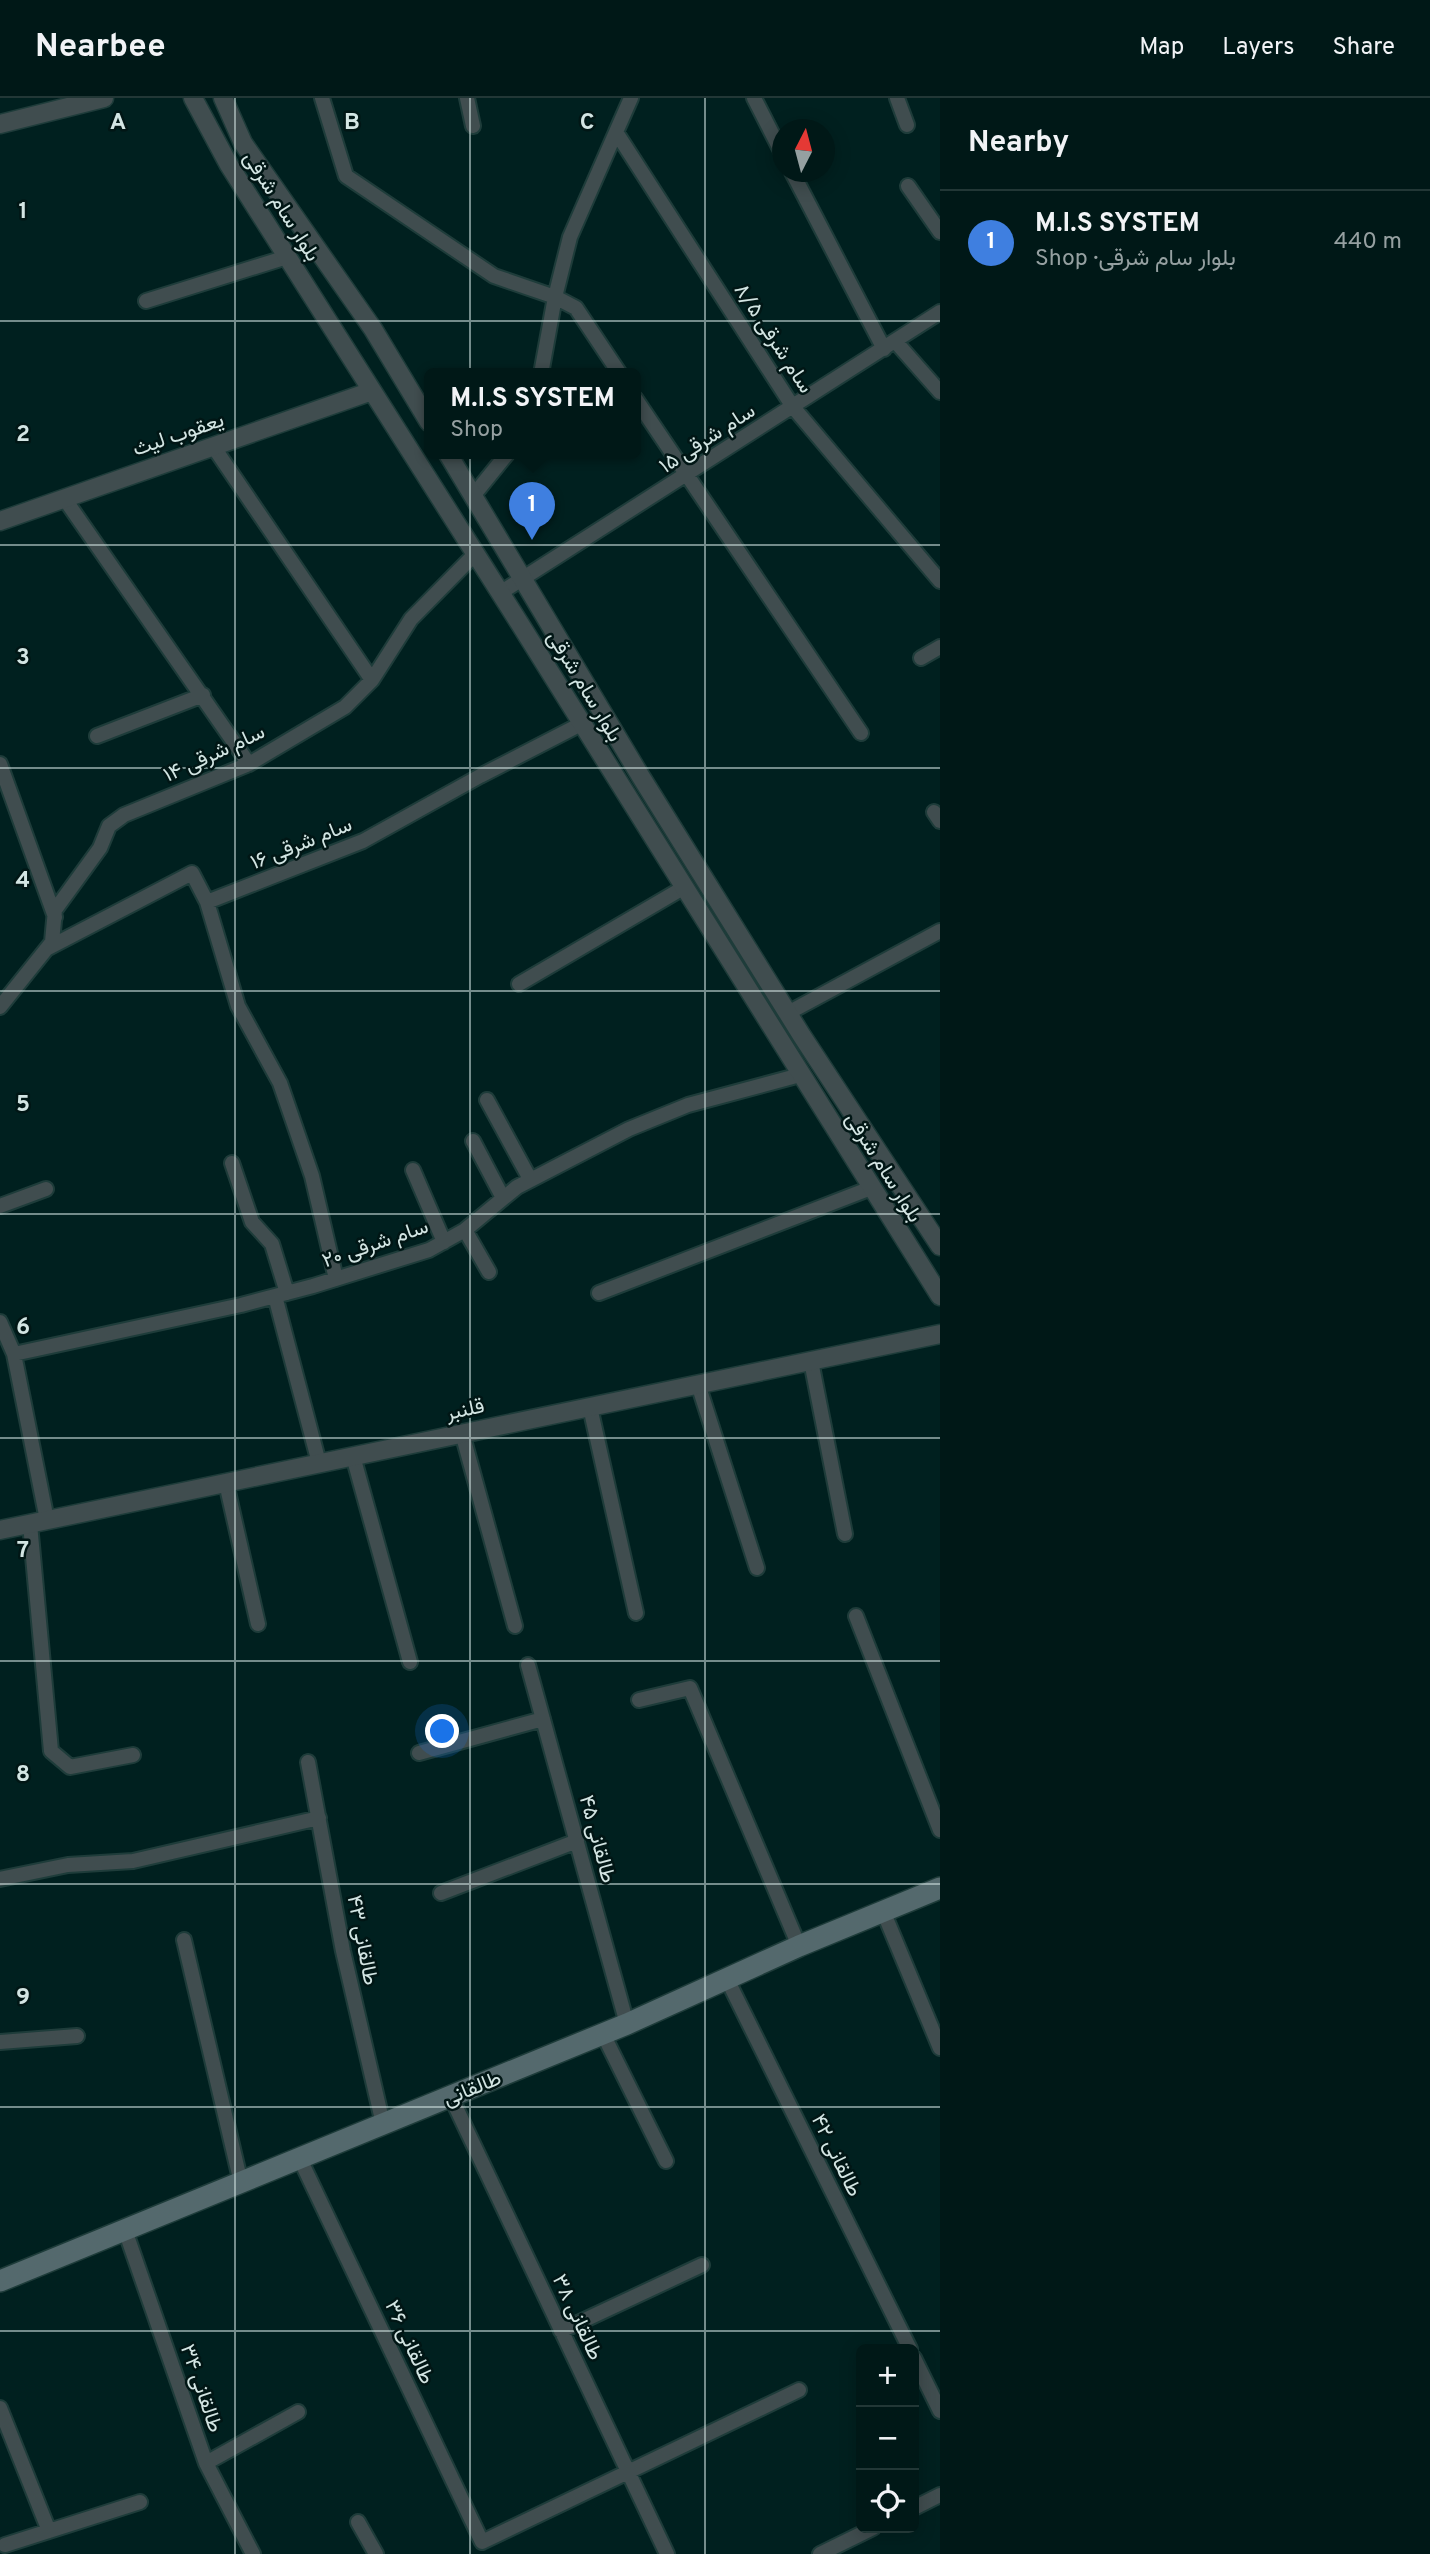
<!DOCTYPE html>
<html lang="en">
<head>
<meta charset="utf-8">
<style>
	body { margin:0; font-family:Overpass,Vazirmatn,sans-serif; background:#0a2120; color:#f1f3f6 }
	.controls { position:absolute; right:21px; bottom:21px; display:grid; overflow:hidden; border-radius:10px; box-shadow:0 4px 18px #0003 }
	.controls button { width:63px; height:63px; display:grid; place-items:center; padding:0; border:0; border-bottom:2px solid #223736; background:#001817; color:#f1f3f6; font:35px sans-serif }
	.compass { position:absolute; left:772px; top:21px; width:63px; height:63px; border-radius:50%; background:#001817; box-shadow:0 4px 18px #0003; rotate:6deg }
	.you { position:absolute; left:443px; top:1634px; width:24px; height:24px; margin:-18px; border:5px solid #fff; border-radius:50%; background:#1a73e8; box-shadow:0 0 0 10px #1a73e833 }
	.badge { display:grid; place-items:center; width:46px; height:46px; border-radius:50%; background:#e0b034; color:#fff; font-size:23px; font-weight:700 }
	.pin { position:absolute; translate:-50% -58px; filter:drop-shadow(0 2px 4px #0008) }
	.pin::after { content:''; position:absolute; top:37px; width:24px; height:21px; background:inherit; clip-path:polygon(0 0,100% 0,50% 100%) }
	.popup { position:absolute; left:424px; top:270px; width:217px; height:91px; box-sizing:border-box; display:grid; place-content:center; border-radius:10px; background:#001817; filter:drop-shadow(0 2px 5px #0005); font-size:23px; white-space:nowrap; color:#95a0a1 }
	.popup b { font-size:26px; color:#f1f3f6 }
	.popup::after { content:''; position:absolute; left:50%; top:100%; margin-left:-14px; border:14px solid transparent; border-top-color:#001817 }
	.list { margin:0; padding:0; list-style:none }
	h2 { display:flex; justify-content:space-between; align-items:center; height:91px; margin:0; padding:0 28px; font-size:30px }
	h2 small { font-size:23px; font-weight:400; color:#95a0a1 }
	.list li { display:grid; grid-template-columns:46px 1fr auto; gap:21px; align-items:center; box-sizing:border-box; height:105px; padding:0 28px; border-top:2px solid #223736 }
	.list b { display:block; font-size:26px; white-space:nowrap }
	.list p { margin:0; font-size:23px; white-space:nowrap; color:#95a0a1 }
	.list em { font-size:23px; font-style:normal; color:#95a0a1 }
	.icon { flex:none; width:38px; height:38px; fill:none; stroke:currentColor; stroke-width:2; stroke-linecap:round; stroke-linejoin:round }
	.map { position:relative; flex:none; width:940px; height:2456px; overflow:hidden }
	header { display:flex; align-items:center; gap:42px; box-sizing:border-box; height:98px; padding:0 35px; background:#001817; border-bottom:2px solid #223736 }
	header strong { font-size:33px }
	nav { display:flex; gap:38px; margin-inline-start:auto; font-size:24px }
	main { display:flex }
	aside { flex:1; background:#001817 }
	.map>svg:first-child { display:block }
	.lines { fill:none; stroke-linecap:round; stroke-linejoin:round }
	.minor-casing { stroke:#1e3c3a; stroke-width:18 }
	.tertiary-casing { stroke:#1e3c3a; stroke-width:21 }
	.secondary-casing { stroke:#1e3c3a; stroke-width:24 }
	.minor { stroke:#404d4f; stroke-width:14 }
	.tertiary { stroke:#404d4f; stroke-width:18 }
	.secondary { stroke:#54696d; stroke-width:21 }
	.grid { fill:none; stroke:#d3e5e3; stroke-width:2; stroke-opacity:0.55 }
	.labels { text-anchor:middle; stroke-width:5; stroke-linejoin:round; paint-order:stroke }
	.street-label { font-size:21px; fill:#d3e5e3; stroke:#011615 }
	.grid-label { font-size:23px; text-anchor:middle; font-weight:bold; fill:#d3e5e3; stroke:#011615; stroke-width:5; stroke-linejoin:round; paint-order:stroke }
</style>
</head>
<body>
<header>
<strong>Nearbee</strong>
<nav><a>Map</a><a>Layers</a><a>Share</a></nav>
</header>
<main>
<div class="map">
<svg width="940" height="2456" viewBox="0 0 940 2456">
	<rect width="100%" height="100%" fill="#00201f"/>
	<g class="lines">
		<!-- minor casing -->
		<g class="minor-casing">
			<path id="minor" d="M322 0 346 78 494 178 555 199 541 276
				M467 0 473 28
				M631 0 616 34 793 309 940 483
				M754 0 782 55
				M897 0 907 27
				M616 34 570 139 555 199 576 210 620 276
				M792 74 884 251
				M908 88 940 134
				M146 203 287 159
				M895 243 940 294
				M635 300 861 635
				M213 348 372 582
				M473 398 507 356
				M64 400 249 666
				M500 495 940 214
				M921 560 940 549
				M97 638 203 597
				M0 666 55 819
				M934 714 940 723
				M207 804 238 908 280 985 312 1078 336 1181
				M48 850 192 775 207 804 363 743 480 678 581 626
				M519 886 683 790
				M0 909 52 844 55 812 100 750 109 728 124 717 249 666 345 609 372 582 411 521 475 456
				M788 915 940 833
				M487 1002 530 1081
				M473 1043 503 1100
				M232 1065 252 1124 272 1146 287 1195
				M413 1072 444 1144
				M0 1108 46 1091
				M465 1132 489 1174
				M599 1195 871 1090
				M275 1198 319 1365
				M0 1224 14 1256 47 1422
				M14 1256 241 1207 313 1188 429 1152 465 1132 517 1089 629 1031 688 1007 800 977
				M811 1263 845 1436
				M698 1286 757 1470
				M590 1309 636 1515
				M462 1335 515 1528
				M353 1358 410 1564
				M226 1385 258 1526
				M30 1426 51 1653 70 1669 133 1657
				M856 1518 940 1732
				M528 1567 627 1926
				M639 1602 690 1590 799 1848
				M419 1655 543 1621
				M308 1664 343 1853 383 2026
				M0 1781 68 1767 133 1763 319 1720
				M441 1795 577 1743
				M883 1813 940 1950
				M184 1842 241 2085
				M727 1881 910 2251
				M603 1936 666 2063
				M0 1944 77 1938
				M451 1999 667 2456
				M300 2061 482 2444 799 2292
				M125 2132 206 2365 253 2456
				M561 2233 702 2167
				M914 2260 940 2313
				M0 2310 49 2433
				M206 2365 298 2314
				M914 2410 940 2397
				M358 2424 376 2456
				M5 2447 140 2404
				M820 2456 873 2430"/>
		</g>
		<!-- tertiary casing -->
		<g class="tertiary-casing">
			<path id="tertiary" d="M193 0 229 67 520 526 940 1198
				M223 0 243 45 373 231 429 324
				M0 26 104 0
				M448 356 641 679 802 938 940 1148
				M0 423 372 293
				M0 1432 940 1236"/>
		</g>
		<!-- secondary casing -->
		<g class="secondary-casing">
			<path id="secondary" d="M0 2183 627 1926 799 1848 940 1790"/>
		</g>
		<!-- minor -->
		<use href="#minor" class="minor"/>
		<!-- tertiary -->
		<use href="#tertiary" class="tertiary"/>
		<!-- secondary -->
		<use href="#secondary" class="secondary"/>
	</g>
	<!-- grid -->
	<path class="grid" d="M235 0V2456M470 0V2456M705 0V2456M0 223H940M0 447H940M0 670H940M0 893H940M0 1116H940M0 1340H940M0 1563H940M0 1786H940M0 2009H940M0 2233H940"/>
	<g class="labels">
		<!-- street labels -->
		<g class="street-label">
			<text transform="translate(282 108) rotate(58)" y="7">بلوار سام شرقی</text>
			<text transform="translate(774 240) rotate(57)" y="7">سام شرقی ۸/۵</text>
			<text transform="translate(178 336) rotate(-19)" y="7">یعقوب لیث</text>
			<text transform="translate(707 340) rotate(-33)" y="7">سام شرقی ۱۵</text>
			<text transform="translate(585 588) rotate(59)" y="7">بلوار سام شرقی</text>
			<text transform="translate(214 655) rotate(-25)" y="7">سام شرقی ۱۴</text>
			<text transform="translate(301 745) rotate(-22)" y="7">سام شرقی ۱۶</text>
			<text transform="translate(884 1069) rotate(58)" y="7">بلوار سام شرقی</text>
			<text transform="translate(375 1145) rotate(-19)" y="7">سام شرقی ۲۰</text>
			<text transform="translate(465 1311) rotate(-12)" y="7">قلنبر</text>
			<text transform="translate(598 1741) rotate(75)" y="7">طالقانی ۴۵</text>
			<text transform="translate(363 1842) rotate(79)" y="7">طالقانی ۴۳</text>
			<text transform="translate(472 1990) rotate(-22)" y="7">طالقانی</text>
			<text transform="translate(837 2057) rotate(64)" y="7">طالقانی ۴۲</text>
			<text transform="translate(578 2219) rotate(65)" y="7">طالقانی ۳۸</text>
			<text transform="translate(410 2244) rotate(65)" y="7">طالقانی ۳۶</text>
			<text transform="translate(202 2290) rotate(71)" y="7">طالقانی ۳۴</text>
		</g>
	</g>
	<g class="grid-label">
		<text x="118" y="31">A</text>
		<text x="352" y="31">B</text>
		<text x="587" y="31">C</text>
		<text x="23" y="120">1</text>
		<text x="23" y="343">2</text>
		<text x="23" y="566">3</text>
		<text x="23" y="789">4</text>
		<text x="23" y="1013">5</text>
		<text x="23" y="1236">6</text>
		<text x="23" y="1459">7</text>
		<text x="23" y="1683">8</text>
		<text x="23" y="1906">9</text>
	</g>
</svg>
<div class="controls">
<button>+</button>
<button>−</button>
<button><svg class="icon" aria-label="locate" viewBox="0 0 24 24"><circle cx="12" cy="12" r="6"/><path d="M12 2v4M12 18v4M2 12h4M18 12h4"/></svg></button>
</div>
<svg class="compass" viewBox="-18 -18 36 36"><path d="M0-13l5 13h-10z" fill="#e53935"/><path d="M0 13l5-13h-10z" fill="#95a0a1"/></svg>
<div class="you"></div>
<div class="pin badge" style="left:532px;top:442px;background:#3f7fe0">1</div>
<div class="popup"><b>M.I.S SYSTEM</b>Shop</div>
</div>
<aside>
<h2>Nearby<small></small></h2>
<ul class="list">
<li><span class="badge" style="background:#3f7fe0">1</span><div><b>M.I.S SYSTEM</b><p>Shop · بلوار سام شرقی</p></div><em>440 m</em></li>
</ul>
</aside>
</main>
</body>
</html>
